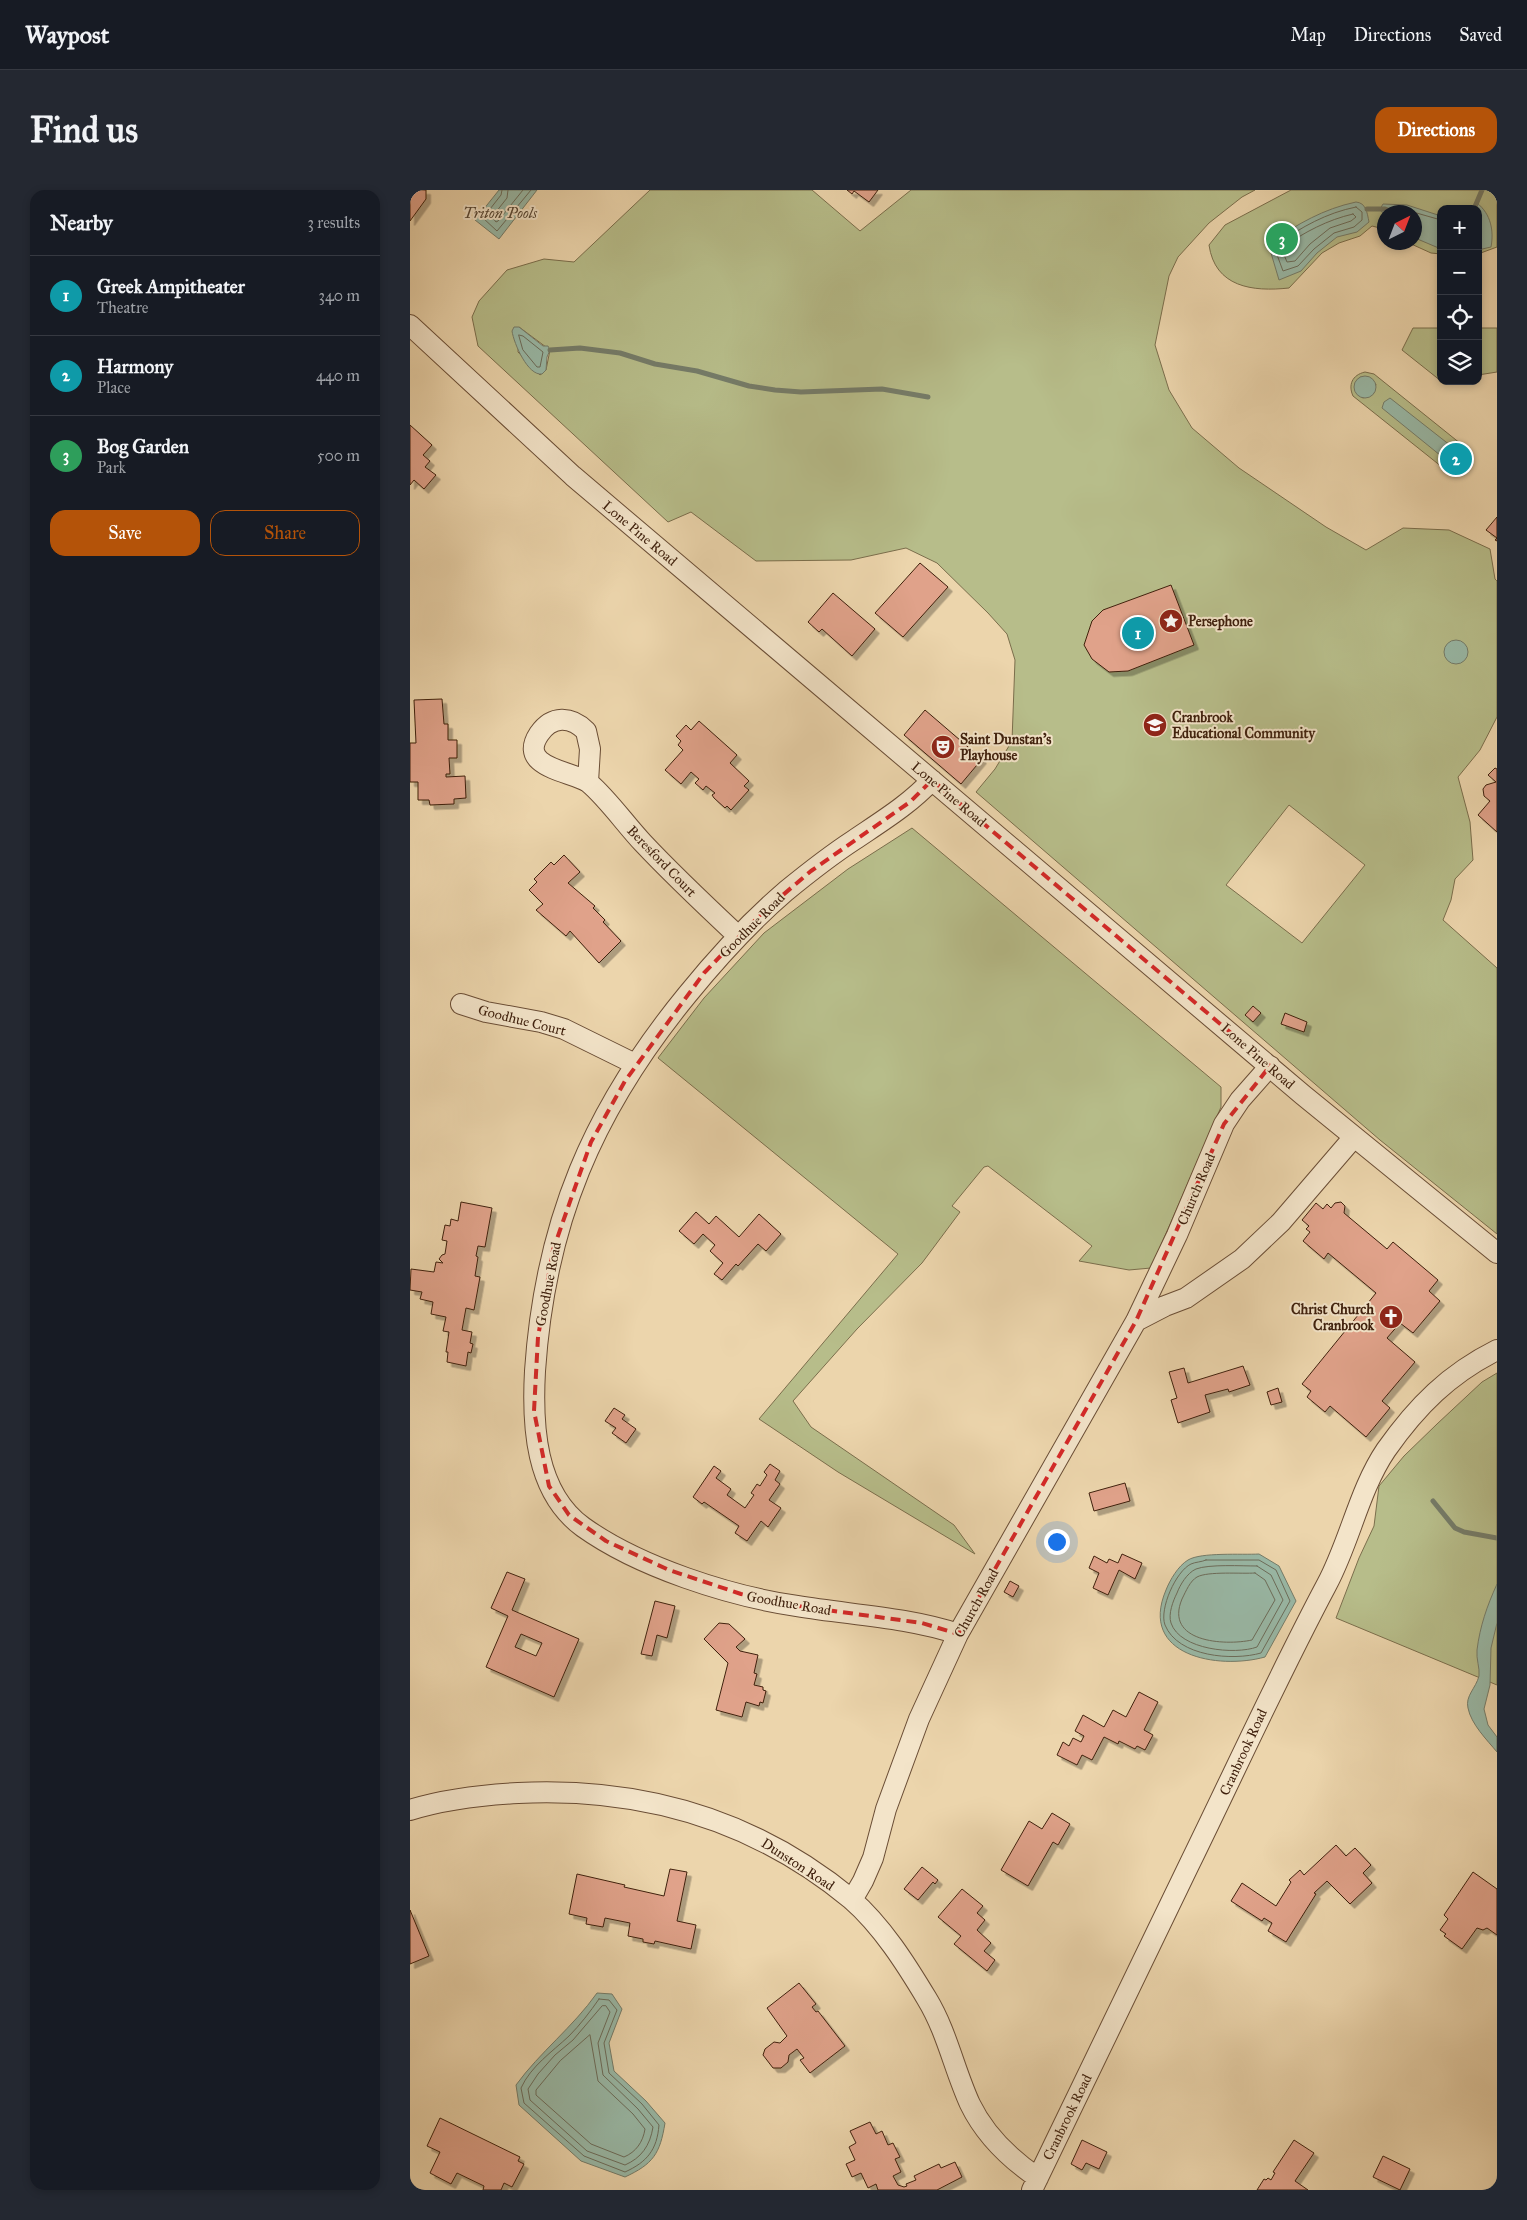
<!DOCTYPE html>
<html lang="en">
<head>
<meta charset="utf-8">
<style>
	body { margin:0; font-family:"IM FELL Great Primer",serif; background:#242831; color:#f1f3f6 }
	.controls { position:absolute; right:15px; top:15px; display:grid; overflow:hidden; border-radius:10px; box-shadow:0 2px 8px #0003 }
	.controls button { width:45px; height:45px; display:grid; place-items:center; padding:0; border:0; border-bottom:1px solid #363941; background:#171b24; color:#f1f3f6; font:25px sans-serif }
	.compass { position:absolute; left:967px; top:15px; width:45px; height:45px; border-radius:50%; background:#171b24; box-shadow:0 2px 8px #0003; rotate:42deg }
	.you { position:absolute; left:646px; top:1351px; width:18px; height:18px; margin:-12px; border:4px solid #fff; border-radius:50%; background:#1a73e8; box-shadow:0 0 0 8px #1a73e833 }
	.badge { display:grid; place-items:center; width:32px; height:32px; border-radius:50%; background:#b45309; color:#fff; font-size:16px; font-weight:700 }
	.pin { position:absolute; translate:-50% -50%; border:2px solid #fff; box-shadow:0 1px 5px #0006 }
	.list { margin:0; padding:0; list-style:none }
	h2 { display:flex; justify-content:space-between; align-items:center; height:65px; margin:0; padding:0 20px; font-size:21px }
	h2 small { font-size:16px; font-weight:400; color:#9ea1a6 }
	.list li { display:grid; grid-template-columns:32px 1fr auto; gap:15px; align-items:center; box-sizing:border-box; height:80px; padding:0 20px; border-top:1px solid #363941 }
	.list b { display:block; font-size:19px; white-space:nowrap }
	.list p { margin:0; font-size:16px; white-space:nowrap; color:#9ea1a6 }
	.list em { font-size:16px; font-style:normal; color:#9ea1a6 }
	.actions { display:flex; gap:10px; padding:15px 20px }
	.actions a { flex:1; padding:11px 0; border:1px solid #b45309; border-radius:15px; text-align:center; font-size:18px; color:#b45309 }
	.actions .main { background:#b45309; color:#fff }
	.icon { flex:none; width:28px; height:28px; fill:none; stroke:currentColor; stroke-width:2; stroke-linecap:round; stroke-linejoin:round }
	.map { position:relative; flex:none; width:1087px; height:2000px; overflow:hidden; border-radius:15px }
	header { display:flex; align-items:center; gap:30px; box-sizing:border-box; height:70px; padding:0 25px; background:#171b24; border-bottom:1px solid #363941 }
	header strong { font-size:24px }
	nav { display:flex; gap:28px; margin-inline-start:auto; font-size:18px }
	.intro { display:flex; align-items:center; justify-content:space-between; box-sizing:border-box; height:120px; padding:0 30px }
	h1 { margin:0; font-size:35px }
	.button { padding:12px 22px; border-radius:15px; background:#b45309; color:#fff; font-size:18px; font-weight:700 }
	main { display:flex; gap:30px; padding:0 30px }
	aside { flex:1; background:#171b24; border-radius:15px; box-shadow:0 2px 8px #0003 }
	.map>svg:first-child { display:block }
	.green { fill:#b7bd8a; stroke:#7b6e4c; fill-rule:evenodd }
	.water { fill:#99b9a7; stroke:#757c69 }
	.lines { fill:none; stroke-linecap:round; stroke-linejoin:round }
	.shore { stroke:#6c6c5a; stroke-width:1 }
	.stream { stroke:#757c69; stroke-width:5 }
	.building { fill:#e0a28a; stroke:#3f200d; fill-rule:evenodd; filter:url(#shadow) }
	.minor-casing { stroke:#6a4d35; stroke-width:22 }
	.minor { stroke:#f3e4c9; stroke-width:20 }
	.marked { fill:none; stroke:#d62828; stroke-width:4; stroke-dasharray:10 6; stroke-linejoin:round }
	.labels { text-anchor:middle; stroke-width:4; stroke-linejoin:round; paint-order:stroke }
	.street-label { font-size:14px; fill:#3f200d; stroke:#f3e4c9 }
	.poi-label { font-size:14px; font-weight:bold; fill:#3f200d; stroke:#f3e4c9; text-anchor:start }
	.water-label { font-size:15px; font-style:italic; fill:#564634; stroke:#f3e4c9 }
</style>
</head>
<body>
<header>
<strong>Waypost</strong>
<nav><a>Map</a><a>Directions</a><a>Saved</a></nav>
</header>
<div class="intro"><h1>Find us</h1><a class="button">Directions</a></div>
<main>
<aside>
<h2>Nearby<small>3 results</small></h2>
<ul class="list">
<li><span class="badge" style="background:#0f9aa8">1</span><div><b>Greek Ampitheater</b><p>Theatre</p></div><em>340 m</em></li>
<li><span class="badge" style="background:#0f9aa8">2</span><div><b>Harmony</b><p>Place</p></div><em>440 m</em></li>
<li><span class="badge" style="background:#2e9e5b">3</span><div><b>Bog Garden</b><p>Park</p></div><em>500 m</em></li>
</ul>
<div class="actions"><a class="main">Save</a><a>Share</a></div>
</aside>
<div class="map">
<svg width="1087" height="2000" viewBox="0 0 1087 2000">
	<defs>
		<filter id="shadow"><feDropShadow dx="4.5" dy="4.5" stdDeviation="0" flood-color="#0004"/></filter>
	</defs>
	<rect width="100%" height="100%" fill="#ecd5ac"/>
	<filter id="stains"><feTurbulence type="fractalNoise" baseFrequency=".004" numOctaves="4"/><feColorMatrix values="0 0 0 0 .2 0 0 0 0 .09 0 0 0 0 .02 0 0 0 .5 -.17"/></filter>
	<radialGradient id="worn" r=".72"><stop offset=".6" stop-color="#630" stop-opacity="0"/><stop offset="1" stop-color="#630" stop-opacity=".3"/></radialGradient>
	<!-- green -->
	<path class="green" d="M240 0H402L450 41 501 0H845L832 7 799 33 768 67 759 86 745 155 759 200 782 238 829 278 916 337 956 360 993 338 1039 340 1080 359 1085 389 1087 391V527L1070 560 1048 587 1060 632 1063 670 1045 689 1041 710 1033 730 1087 778V1044L970 950 566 602 585 579 602 551 605 470 597 444 578 423 527 373 496 358 441 370 346 371 281 322 258 332 68 156 62 127 69 111 97 80 134 69 164 72ZM109 137 140 160 136 180 130 185 108 162ZM879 615 955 675 892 753 816 695Z
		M881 0H1087V57L1068 64V19H1031V64L1021 63 999 53 1004 52V22H974V39L962 36 950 46 929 53 912 63 879 98C842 102 805 97 799 55L815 35Z
		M1003 138H1031V191L992 160Z
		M1068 138H1087V182L1068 185Z
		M955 182 964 184 1056 258 1037 281 943 206C938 195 942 185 955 182ZM950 187 966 194 964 203 953 208 948 205 945 193Z
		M502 638 811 897V917L741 1078 719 1080 669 1071 682 1056 578 976 574 977 542 1016 550 1022 512 1073 447 1139 383 1211 401 1237 544 1335 565 1364 428 1282 349 1229 488 1064 248 868 294 808 354 743 438 679Z
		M1087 1183V1495L926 1428 949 1368 964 1336 969 1296 994 1266 1027 1234 1072 1192Z"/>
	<!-- water -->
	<path class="water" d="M89 0H127L89 49 65 30Z
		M946 12C956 13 957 22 959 32L947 42 927 47 907 63 891 81 869 90 861 63V52C888 34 913 19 946 12Z
		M1067 13C1081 24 1084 41 1081 57L1068 60V19H1059Z
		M973 14 997 15 1031 26V59L1005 48 1004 22H974V25L970 19Z
		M104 137H109L133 156H138L140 160 137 167 136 180 132 184C118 186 104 154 102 141Z
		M944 197a11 11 0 1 1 22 0a11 11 0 1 1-22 0Z
		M980 208 1050 263 1041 274 972 218 974 212Z
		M1034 462a12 12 0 1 1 24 0a12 12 0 1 1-24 0Z
		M849 1364 869 1376 886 1411 855 1467C808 1480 728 1466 756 1400 760 1390 768 1376 778 1370 791 1362 832 1365 849 1364Z
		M1087 1394V1433L1081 1458 1080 1495 1074 1519 1078 1535 1087 1547V1562C1077 1550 1061 1534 1058 1518 1055 1506 1066 1498 1069 1486 1070 1478 1066 1469 1067 1460 1070 1436 1077 1416 1087 1394Z
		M187 1803 202 1804 212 1819 199 1853 204 1881 236 1911 255 1933C250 1964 243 1974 215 1987L171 1971 109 1915 106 1895C130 1862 163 1837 187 1803Z"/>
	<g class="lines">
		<!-- shore -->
		<path class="shore" d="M92 0 91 5 73 28 87 41 121 0
			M98 0 97 8 82 27 86 32 88 31 113 0
			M946 17 952 22V30L944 37 924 43 904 59 888 76 873 81 866 62 867 54C892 37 916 23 946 17Z
			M979 22 981 19 996 20 1031 30
			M943 24 946 27 941 31 920 38 900 54 885 71 877 72 872 60 873 57C895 42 917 30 943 24Z
			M109 145 113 146 133 162 130 177H127L113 160Z
			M796 1370H849L866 1380 880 1411 851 1463C823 1471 768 1467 755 1435 749 1419 766 1381 781 1374 785 1372 792 1372 796 1370Z
			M847 1376 861 1385 873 1410 847 1457C825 1465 770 1460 761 1433 758 1424 763 1411 767 1403 770 1395 777 1383 786 1379 799 1374 832 1376 847 1376Z
			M845 1383 855 1390 865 1410 842 1450C814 1456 754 1452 772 1409 776 1401 780 1391 787 1387 798 1381 832 1384 845 1383Z
			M189 1809 199 1810 207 1820 194 1853 199 1883 232 1914 249 1935C247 1960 237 1972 215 1982L174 1966 114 1913 111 1898C121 1876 142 1862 159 1846 170 1835 180 1822 189 1809Z
			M196 1816 200 1822 188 1853 193 1885 228 1919 243 1937C240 1956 231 1968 215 1975L177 1961 120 1910 118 1899 128 1884 145 1865 163 1850 192 1816Z
			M180 1845 188 1891 223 1924 235 1939C233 1952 226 1962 214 1967L181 1954 126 1905V1900L150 1871Z"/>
		<!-- stream -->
		<path class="stream" d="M957 19H975L983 22
			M1064 19 1072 0
			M140 160 170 158 210 163 245 174 287 181 339 196 365 200 391 202 472 199 518 207
			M1023 1311 1045 1338 1054 1342 1087 1348"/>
	</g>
	<!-- building -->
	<path class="building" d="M0 0H16V9L0 31Z
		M437 0H468L459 12 444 1 442 4Z
		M0 235 22 255 13 265 20 271 15 277 26 285 14 299 4 290 0 295Z
		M1087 327V351L1085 350 1087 348 1076 340Z
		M510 373 538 397 493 447 465 423Z
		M761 395 784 455 718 481 699 482 682 469 674 455 682 431 693 420Z
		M423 403 465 439 442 466 412 439 409 442 398 432Z
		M32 509 34 534H38V550H47V568H39L40 584H36V587L55 586 56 608 44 609V614L20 615 19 610H8V592H0V553H6L4 510Z
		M515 520 572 569 551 594 494 545Z
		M289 531 327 565 320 573 339 591 334 596 339 600 321 620 317 616 315 618 304 608 302 605 305 603 296 596 293 600 285 593 289 589 281 582 271 594 255 580 273 560 268 555 271 551 266 546 276 535 281 540Z
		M1085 578 1087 579V642L1068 625 1080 611 1074 606 1073 599 1076 595 1086 592 1078 585Z
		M154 665 170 682 158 693 185 716 183 718 195 730 193 732 211 751 189 773 160 741 156 746 126 720 133 714 119 700 127 692 124 689 141 672 144 675Z
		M843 816 851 823 843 832 835 825Z
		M875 823 897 832 894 842 871 834Z
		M51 1012 82 1018 75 1057 68 1056 66 1066 68 1067 65 1086 70 1087 64 1120 56 1118 52 1140 62 1142 60 1153 63 1154 61 1163 58 1162 56 1176 37 1172 38 1162H36L39 1142 33 1141 36 1127 21 1124 23 1112 10 1109 12 1102 0 1100 1 1079 24 1082 26 1072 33 1073 29 1069 32 1065 35 1064 37 1051 32 1050 35 1035 40 1036 41 1029 48 1031Z
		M931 1012 935 1016 934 1023 977 1059 983 1052 1028 1090 1019 1101 1030 1111 1003 1143 990 1133 977 1148 1005 1172 972 1211 980 1218 956 1247 920 1216 915 1222 897 1207 901 1201 892 1194 966 1103 918 1063 914 1069 893 1051 900 1042 896 1039 899 1036 892 1030 906 1013 913 1019 917 1014 921 1018 925 1013Z
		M286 1022 299 1034 306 1026 329 1047 349 1024 371 1044 356 1061 348 1054 328 1076 326 1074 312 1090 304 1084 313 1073 300 1061 305 1055 293 1044 284 1054 269 1041Z
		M833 1176 840 1195 819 1202 818 1199 795 1205 800 1222 768 1233 761 1210 767 1208 759 1182 774 1178 778 1193Z
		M868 1198 872 1212 861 1215 857 1202Z
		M204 1218 215 1225 212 1229 226 1239 216 1253 202 1243 206 1238 195 1231Z
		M360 1274 370 1281 365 1290 370 1294 359 1310 371 1318 358 1337 351 1331 337 1351 325 1343 329 1336 294 1312 292 1314 283 1307 304 1276 311 1281 306 1288 321 1299 317 1305 335 1318 344 1305 341 1303 347 1294 350 1296 357 1285 354 1282Z
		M715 1293 720 1311 684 1321 679 1303Z
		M712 1364 732 1373 725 1389 709 1380 698 1405 683 1398 689 1383 679 1378 684 1366 697 1373 699 1369 708 1373Z
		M97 1382 115 1389 102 1420 169 1449 144 1507 76 1477 98 1426 81 1418ZM111 1444 132 1453 126 1466 105 1457Z
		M600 1391 609 1396 603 1407 594 1402Z
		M245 1411 265 1416 257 1448 247 1445 242 1466 231 1464Z
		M309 1433 319 1434 335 1449 326 1457 330 1461 348 1465 344 1483 347 1484 344 1495 353 1497V1500L356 1501 353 1513 350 1512 349 1516 336 1512 332 1527 306 1520 318 1473 294 1449Z
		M729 1502 748 1512 734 1540 743 1545 735 1560 727 1556 725 1559 709 1551 708 1554 694 1547 682 1570 672 1565 667 1575 647 1565 653 1552 659 1556 663 1548 671 1552 674 1546 665 1541 673 1525 694 1537 703 1520 716 1527Z
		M642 1623 660 1634 648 1655 643 1652 618 1696 591 1680 619 1631 632 1639Z
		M926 1655 936 1666 945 1658 961 1675 953 1683 962 1693 940 1714 917 1691 904 1703 906 1704 876 1752 858 1741 862 1733 854 1728 852 1731 821 1711 832 1693 866 1716 881 1692 879 1690 890 1680 894 1685Z
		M512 1677 528 1690 525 1694 523 1692 508 1710 494 1699Z
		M260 1679 277 1682 267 1731 286 1735 281 1759 245 1751 244 1754 233 1752V1749L218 1746 220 1733 195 1728 193 1737 176 1734 177 1728 159 1724 167 1684 215 1695 214 1697 254 1706Z
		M1063 1682 1087 1699V1745L1077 1738 1073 1740 1067 1738 1052 1759 1034 1746 1036 1744 1030 1740 1038 1729 1034 1725Z
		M552 1699 573 1716 567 1723 575 1730 567 1740 581 1753 574 1761 585 1770 577 1781 544 1754 551 1746 528 1727Z
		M0 1720 19 1766 0 1774Z
		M389 1793 406 1814 402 1817 406 1822 408 1821 435 1856 400 1883 390 1870 394 1868 387 1859 379 1865 378 1872 371 1878H363L353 1865 355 1859 364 1852 370 1853 377 1846 357 1818Z
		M30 1928 110 1967 108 1971 114 1974 102 1997 94 1993 91 2000H73L74 1996 47 1983 41 1994 20 1983 30 1962 17 1956Z
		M460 1932 466 1944 472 1941 478 1955 483 1953 490 1967 485 1969 491 1982 483 1986 488 1995 494 1997 497 1996 496 1994 506 1990 504 1986 529 1974 531 1978 545 1972 552 1987 527 2000H468L466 1994 458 1998 451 1983 442 1987 436 1974 445 1970 439 1957 446 1953 440 1941Z
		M672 1950 697 1962 689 1979 676 1973 672 1980 661 1974Z
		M884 1950 904 1963 885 1991 898 2000H847L854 1989 856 1990 858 1988 861 1990 865 1983 863 1982Z
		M973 1966 1000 1979 990 2000 963 1987Z"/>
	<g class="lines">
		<!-- minor casing -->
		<g class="minor-casing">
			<path id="minor" d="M0 135 163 286 893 905 1087 1063
				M522 590C500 614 472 631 444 650 421 665 398 683 376 701 340 732 307 768 277 805 183 920 135 1032 125 1181 122 1235 125 1302 173 1337 229 1377 319 1406 387 1416 441 1425 496 1427 548 1444
				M178 592 180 559 176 541C161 526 142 525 129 544 106 579 165 581 179 593 197 608 216 635 233 653 263 685 296 716 328 746
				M51 814 76 822 131 832 154 839 225 874
				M726 1131 755 1116 776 1108 832 1069 871 1032 944 947
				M0 1620C35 1609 71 1605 108 1603 232 1597 344 1629 441 1709 472 1736 496 1774 517 1809 537 1842 544 1879 560 1914 575 1945 600 1969 628 1988
				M442 1710 453 1691 463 1668 476 1619 509 1529 548 1444 726 1131 767 1045 814 934 830 910 860 876
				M622 2000C674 1891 727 1783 779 1675 825 1581 868 1486 917 1394 940 1351 949 1300 976 1260 1007 1216 1039 1184 1087 1160"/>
		</g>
		<!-- minor -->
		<use href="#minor" class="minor"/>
	</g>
	<!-- marked area -->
	<path class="marked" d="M522 590 860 876 814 934 726 1131 548 1444 512 1433 387 1416 331 1404 259 1380 196 1351 159 1325 139 1296 124 1221 128 1147 143 1060 181 952 215 891 294 783 353 722 401 681 500 612Z"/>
	<!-- icons -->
	<defs>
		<g id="sight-disc" transform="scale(1.25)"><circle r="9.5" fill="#8f2418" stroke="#f3e4c9"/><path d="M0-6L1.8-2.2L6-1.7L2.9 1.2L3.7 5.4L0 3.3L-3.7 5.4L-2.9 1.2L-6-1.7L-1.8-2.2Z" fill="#fff"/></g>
		<g id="school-disc" transform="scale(1.25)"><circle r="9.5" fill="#8f2418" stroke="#f3e4c9"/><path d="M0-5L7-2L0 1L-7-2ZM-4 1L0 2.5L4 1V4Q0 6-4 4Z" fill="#fff"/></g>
		<g id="theatre-disc" transform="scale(1.25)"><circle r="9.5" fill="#8f2418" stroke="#f3e4c9"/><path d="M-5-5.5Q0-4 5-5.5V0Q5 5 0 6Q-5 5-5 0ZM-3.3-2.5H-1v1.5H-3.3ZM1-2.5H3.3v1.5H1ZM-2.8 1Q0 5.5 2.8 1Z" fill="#fff"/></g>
		<g id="church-disc" transform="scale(1.25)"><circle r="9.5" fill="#8f2418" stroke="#f3e4c9"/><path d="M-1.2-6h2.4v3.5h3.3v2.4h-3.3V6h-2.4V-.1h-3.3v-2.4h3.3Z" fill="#fff"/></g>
	</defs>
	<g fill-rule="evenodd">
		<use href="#sight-disc" x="761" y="431"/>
		<use href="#school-disc" x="745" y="535"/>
		<use href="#theatre-disc" x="533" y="557"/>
		<use href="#church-disc" x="981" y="1127"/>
	</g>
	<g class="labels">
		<!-- street labels -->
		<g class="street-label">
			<text transform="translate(230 343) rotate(40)" y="5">Lone Pine Road</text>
			<text transform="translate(539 604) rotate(40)" y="5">Lone Pine Road</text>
			<text transform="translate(252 671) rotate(46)" y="5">Beresford Court</text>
			<text transform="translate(342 735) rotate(-45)" y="5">Goodhue Road</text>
			<text transform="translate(112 830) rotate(14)" y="5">Goodhue Court</text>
			<text transform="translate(848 866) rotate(41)" y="5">Lone Pine Road</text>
			<text transform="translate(786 999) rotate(-67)" y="5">Church Road</text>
			<text transform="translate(138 1094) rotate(-79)" y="5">Goodhue Road</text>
			<text transform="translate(379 1413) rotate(10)" y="5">Goodhue Road</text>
			<text transform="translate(566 1413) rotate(-61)" y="5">Church Road</text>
			<text transform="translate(833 1562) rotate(-65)" y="5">Cranbrook Road</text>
			<text transform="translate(388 1674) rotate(33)" y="5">Dunston Road</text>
			<text transform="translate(657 1927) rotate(-64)" y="5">Cranbrook Road</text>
		</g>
		<!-- poi labels -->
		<g class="poi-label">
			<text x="778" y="436">Persephone</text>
			<text x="762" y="532">Cranbrook<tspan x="762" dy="16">Educational Community</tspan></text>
			<text x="550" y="554">Saint Dunstan's<tspan x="550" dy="16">Playhouse</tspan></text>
			<text x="964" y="1124" text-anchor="end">Christ Church<tspan x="964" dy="16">Cranbrook</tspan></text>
		</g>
		<!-- water labels -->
		<g class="water-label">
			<text x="90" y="28">Triton Pools</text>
		</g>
	</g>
	<rect width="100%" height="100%" filter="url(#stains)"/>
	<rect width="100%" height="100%" fill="url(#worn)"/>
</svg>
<div class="controls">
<button>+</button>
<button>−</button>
<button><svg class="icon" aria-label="locate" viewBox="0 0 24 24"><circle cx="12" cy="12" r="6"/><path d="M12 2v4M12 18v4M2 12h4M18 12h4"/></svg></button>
<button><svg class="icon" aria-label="layers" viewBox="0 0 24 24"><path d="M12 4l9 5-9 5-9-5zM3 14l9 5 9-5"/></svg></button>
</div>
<svg class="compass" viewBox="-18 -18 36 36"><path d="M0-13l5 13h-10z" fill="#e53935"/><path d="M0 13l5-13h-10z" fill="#9ea1a6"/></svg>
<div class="you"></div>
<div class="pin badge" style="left:728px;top:443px;background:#0f9aa8">1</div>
<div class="pin badge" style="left:1046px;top:269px;background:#0f9aa8">2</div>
<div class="pin badge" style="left:872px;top:49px;background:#2e9e5b">3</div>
</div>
</main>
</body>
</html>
